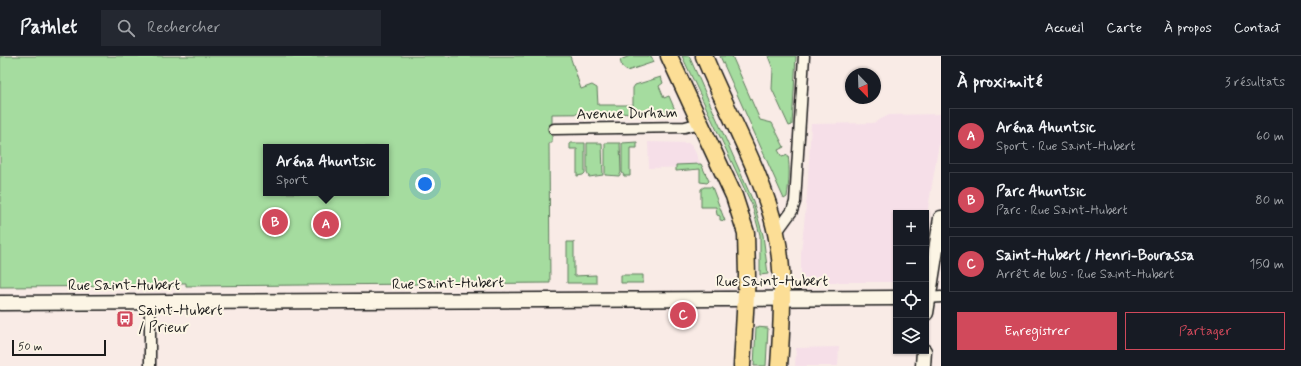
<!DOCTYPE html>
<html lang="fr">
<head>
<meta charset="utf-8">
<style>
	body { margin:0; font-family:Mynerve,sans-serif; background:#242831; color:#f1f3f6 }
	.controls { position:absolute; right:12px; bottom:12px; display:grid; overflow:hidden; border-radius:0px; box-shadow:0 1px 3px #0004 }
	.controls button { width:36px; height:36px; display:grid; place-items:center; padding:0; border:0; border-bottom:1px solid #363941; background:#171b24; color:#f1f3f6; font:20px sans-serif }
	.compass { position:absolute; left:845px; top:12px; width:36px; height:36px; border-radius:50%; background:#171b24; box-shadow:0 1px 3px #0004; rotate:157deg }
	.scale { position:absolute; left:12px; bottom:10px; width:94px; box-sizing:border-box; padding-left:4px; border:2px solid #1c1c1c; border-top:0; font-size:11px; line-height:14px; white-space:nowrap; color:#1c1c1c; -webkit-text-stroke:3px #fcf5e5; paint-order:stroke }
	.you { position:absolute; left:425px; top:128px; width:14px; height:14px; margin:-10px; border:3px solid #fff; border-radius:50%; background:#1a73e8; box-shadow:0 0 0 6px #1a73e833 }
	.badge { display:grid; place-items:center; width:26px; height:26px; border-radius:50%; background:#d1495b; color:#fff; font-size:13px; font-weight:700 }
	.pin { position:absolute; translate:-50% -50%; border:2px solid #fff; box-shadow:0 1px 4px #0006 }
	.popup { position:absolute; left:263px; top:88px; width:126px; height:52px; box-sizing:border-box; display:grid; place-content:center; border-radius:0px; background:#171b24; filter:drop-shadow(0 1px 3px #0005); font-size:13px; white-space:nowrap; color:#9ea1a6 }
	.popup b { font-size:15px; color:#f1f3f6 }
	.popup::after { content:''; position:absolute; left:50%; top:100%; margin-left:-8px; border:8px solid transparent; border-top-color:#171b24 }
	.list { margin:0; padding:0; list-style:none }
	h2 { display:flex; justify-content:space-between; align-items:center; height:52px; margin:0; padding:0 16px; font-size:17px }
	h2 small { font-size:13px; font-weight:400; color:#9ea1a6 }
	.list li { display:grid; grid-template-columns:26px 1fr auto; gap:12px; align-items:center; box-sizing:border-box; height:56px; margin:0 8px 8px; padding:0 8px; border:1px solid #363941; border-radius:0px }
	.list b { display:block; font-size:15px; white-space:nowrap }
	.list p { margin:0; font-size:13px; white-space:nowrap; color:#9ea1a6 }
	.list em { font-size:13px; font-style:normal; color:#9ea1a6 }
	.actions { display:flex; gap:8px; padding:12px 16px }
	.actions a { flex:1; padding:9px 0; border:1px solid #d1495b; border-radius:0px; text-align:center; font-size:14px; color:#d1495b }
	.actions .main { background:#d1495b; color:#fff }
	.icon { flex:none; width:22px; height:22px; fill:none; stroke:currentColor; stroke-width:2; stroke-linecap:round; stroke-linejoin:round }
	.map { position:relative; flex:none; width:941px; height:310px; overflow:hidden }
	header { display:flex; align-items:center; gap:24px; box-sizing:border-box; height:56px; padding:0 20px; background:#171b24; border-bottom:1px solid #363941 }
	header strong { font-size:19px }
	nav { display:flex; gap:22px; margin-inline-start:auto; font-size:14px }
	.search { width:280px; height:36px; background:#242831; display:flex; align-items:center; gap:10px; box-sizing:border-box; padding:0 14px; border-radius:0px; color:#9ea1a6; font-size:15px }
	main { display:flex }
	aside { flex:1; background:#171b24 }
	.map>svg:first-child { display:block }
	.built { fill:#f6dfe8 }
	.green { fill:#a5dc9f; stroke:#607c5e; fill-rule:evenodd }
	.lines { fill:none; stroke-linecap:round; stroke-linejoin:round }
	.street-casing { stroke:#1c1c1c; stroke-width:13 }
	.secondary-casing { stroke:#1c1c1c; stroke-width:17 }
	.primary-casing { stroke:#1c1c1c; stroke-width:19 }
	.street { stroke:#fcf5e5; stroke-width:10 }
	.secondary { stroke:#fcf5e5; stroke-width:14 }
	.primary { stroke:#fcde96; stroke-width:16 }
	.labels { text-anchor:middle; stroke-width:4; stroke-linejoin:round; paint-order:stroke }
	.street-label { font-size:15px; fill:#1c1c1c; stroke:#fcf5e5 }
	.poi-label { font-size:15px; fill:#1c1c1c; stroke:#fcf5e5; text-anchor:start }
</style>
</head>
<body>
<header>
<strong>Pathlet</strong>
<div class="search"><svg class="icon" aria-label="search" viewBox="0 0 24 24"><circle cx="10" cy="10" r="6"/><path d="M15 15l6 6"/></svg>Rechercher</div>
<nav><a>Accueil</a><a>Carte</a><a>À propos</a><a>Contact</a></nav>
</header>
<main>
<div class="map">
<svg width="941" height="310" viewBox="0 0 941 310">
	<rect width="100%" height="100%" fill="#f9ebe6"/>
	<filter id="ink" filterUnits="userSpaceOnUse"><feTurbulence type="fractalNoise" baseFrequency=".025" numOctaves="2"/><feDisplacementMap in="SourceGraphic" scale="8" xChannelSelector="R" yChannelSelector="G"/><feConvolveMatrix kernelMatrix="1 2 1 2 8 2 1 2 1" color-interpolation-filters="sRGB"/></filter>
	<g filter="url(#ink)">
		<!-- built -->
		<path class="built" d="M941 58V76L926 164V157H896V226H806L803 224 801 222V197L807 139 811 68 873 67 889 59Z
			M648 86 689 87 692 89 702 111 649 112Z
			M839 291 838 310H795L796 292Z"/>
		<!-- green -->
		<path class="green" d="M0 0H570L581 33 592 29 597 32 598 49H633V32L635 29 661 21 663 27 659 30 664 42 669 40 675 54 672 57 552 58V87H549L550 227 186 230V227H179V230L0 231ZM266 91H386V137H266Z
			M630 0H651L654 6 627 15 622 11 620 4Z
			M682 0H689L753 145 763 179 768 218 760 219V179L752 149Z
			M720 0H732L760 64 772 67 784 91 778 94 782 101 788 99C790 113 789 127 787 141L784 143Z
			M768 0H796L792 69 789 70 772 33 773 13Z
			M637 86V92H630V120H624L622 116V87Z
			M570 87H585V117L583 119 577 120V93H570Z
			M587 87H602L603 119 589 121 587 117Z
			M605 87H620L621 117 619 120 605 119Z
			M701 108 709 125 707 127 700 126V113L676 115V109Z
			M704 131H712L725 165 720 164V160L717 159 716 151H701V133Z
			M567 186H574V220L596 219V227H567Z
			M621 219H643V227H621Z
			M756 271 768 272 766 310H754Z"/>
		<g class="lines">
			<!-- street casing -->
			<g class="street-casing">
				<path id="street" d="M554 73 685 71 700 67
					M776 177 792 155 795 146 804 0
					M928 242 941 241
					M150 246V310"/>
			</g>
			<!-- secondary casing -->
			<g class="secondary-casing">
				<path id="secondary" d="M0 247 896 242
					M926 257 941 162
					M923 310 924 295"/>
			</g>
			<!-- primary casing -->
			<g class="primary-casing">
				<path id="primary" d="M669 0 734 140 746 177 747 220 742 310
					M704 0C727 57 763 117 776 177 785 217 782 268 779 310"/>
			</g>
			<!-- street -->
			<use href="#street" class="street"/>
			<!-- secondary -->
			<use href="#secondary" class="secondary"/>
			<!-- primary -->
			<use href="#primary" class="primary"/>
		</g>
	</g>
	<!-- icons -->
	<defs>
		<g id="bus-square" transform="scale(0.9)"><rect x="-9" y="-9" width="18" height="18" rx="4" fill="#d1495b" stroke="#fcf5e5"/><path d="M-5-6H5V4H4V6H2V4H-2V6H-4V4H-5ZM-3.5-4V0h7V-4ZM-3.5 1.2v1.5H-2V1.2ZM2 1.2v1.5H3.5V1.2Z" fill="#fff"/></g>
	</defs>
	<g fill-rule="evenodd">
		<use href="#bus-square" x="125" y="263"/>
	</g>
	<g class="labels">
		<!-- street labels -->
		<g class="street-label">
			<text transform="translate(627 57) rotate(-1)" y="5">Avenue Durham</text>
			<text x="772" y="230">Rue Saint-Hubert</text>
			<text transform="translate(448 227) rotate(-1)" y="5">Rue Saint-Hubert</text>
			<text x="124" y="234">Rue Saint-Hubert</text>
		</g>
		<!-- poi labels -->
		<g class="poi-label">
			<text x="138" y="259">Saint-Hubert<tspan x="138" dy="17">/ Prieur</tspan></text>
		</g>
	</g>
</svg>
<div class="controls">
<button>+</button>
<button>−</button>
<button><svg class="icon" aria-label="locate" viewBox="0 0 24 24"><circle cx="12" cy="12" r="6"/><path d="M12 2v4M12 18v4M2 12h4M18 12h4"/></svg></button>
<button><svg class="icon" aria-label="layers" viewBox="0 0 24 24"><path d="M12 4l9 5-9 5-9-5zM3 14l9 5 9-5"/></svg></button>
</div>
<svg class="compass" viewBox="-18 -18 36 36"><path d="M0-13l5 13h-10z" fill="#e53935"/><path d="M0 13l5-13h-10z" fill="#9ea1a6"/></svg>
<div class="scale">50 m</div>
<div class="you"></div>
<div class="pin badge" style="left:326px;top:168px">A</div>
<div class="popup"><b>Aréna Ahuntsic</b>Sport</div>
<div class="pin badge" style="left:275px;top:166px">B</div>
<div class="pin badge" style="left:683px;top:259px">C</div>
</div>
<aside>
<h2>À proximité<small>3 résultats</small></h2>
<ul class="list">
<li><span class="badge">A</span><div><b>Aréna Ahuntsic</b><p>Sport · Rue Saint-Hubert</p></div><em>60 m</em></li>
<li><span class="badge">B</span><div><b>Parc Ahuntsic</b><p>Parc · Rue Saint-Hubert</p></div><em>80 m</em></li>
<li><span class="badge">C</span><div><b>Saint-Hubert / Henri-Bourassa</b><p>Arrêt de bus · Rue Saint-Hubert</p></div><em>150 m</em></li>
</ul>
<div class="actions"><a class="main">Enregistrer</a><a>Partager</a></div>
</aside>
</main>
</body>
</html>
